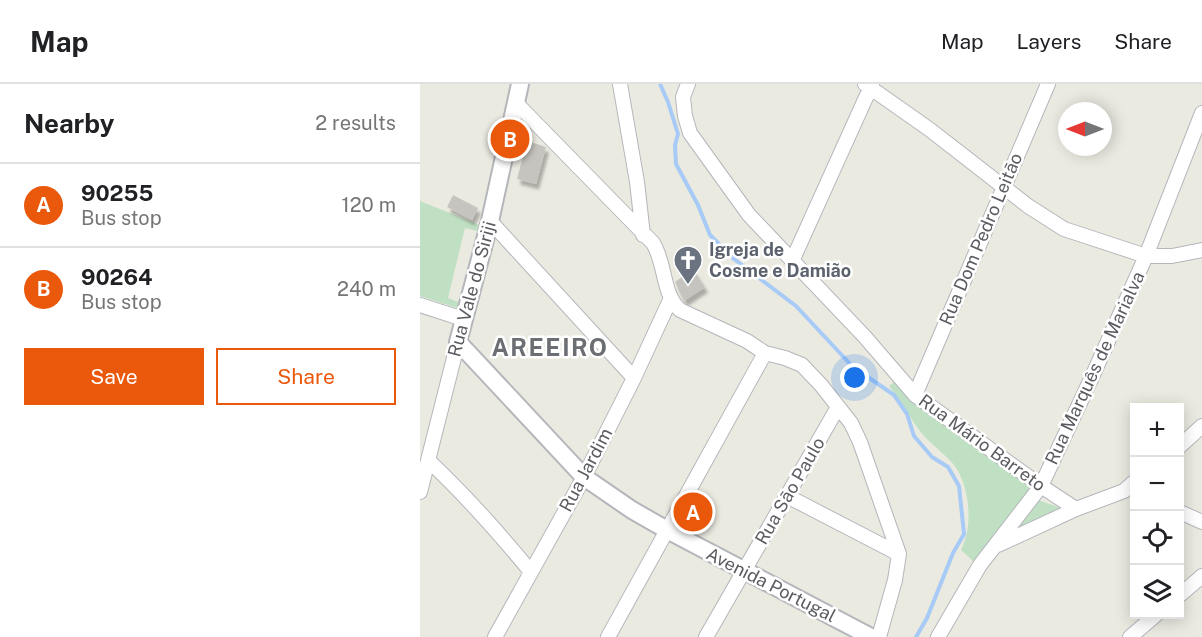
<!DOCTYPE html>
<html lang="en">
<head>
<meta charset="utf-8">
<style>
	body { margin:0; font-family:"Public Sans",sans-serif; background:#f2f2f2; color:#202124 }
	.controls { position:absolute; right:18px; bottom:18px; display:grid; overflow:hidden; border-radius:0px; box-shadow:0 3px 15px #0003 }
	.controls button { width:54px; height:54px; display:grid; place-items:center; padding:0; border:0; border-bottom:2px solid #e0e0e0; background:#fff; color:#202124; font:30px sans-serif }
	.compass { position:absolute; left:638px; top:18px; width:54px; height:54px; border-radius:50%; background:#fff; box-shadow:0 3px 15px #0003; rotate:270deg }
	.you { position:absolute; left:435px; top:294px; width:21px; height:21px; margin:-15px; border:4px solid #fff; border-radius:50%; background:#1a73e8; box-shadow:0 0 0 9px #1a73e833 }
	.badge { display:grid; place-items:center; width:39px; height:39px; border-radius:50%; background:#ea580c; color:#fff; font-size:20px; font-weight:700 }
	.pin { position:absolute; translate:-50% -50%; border:3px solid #fff; box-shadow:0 2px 6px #0006 }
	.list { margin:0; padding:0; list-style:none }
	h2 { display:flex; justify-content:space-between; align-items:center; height:78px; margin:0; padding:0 24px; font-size:26px }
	h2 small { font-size:20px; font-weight:400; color:#757577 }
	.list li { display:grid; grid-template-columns:39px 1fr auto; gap:18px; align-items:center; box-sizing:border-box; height:84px; padding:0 24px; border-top:2px solid #e0e0e0 }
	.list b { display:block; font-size:22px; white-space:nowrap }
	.list p { margin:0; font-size:20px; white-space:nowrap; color:#757577 }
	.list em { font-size:20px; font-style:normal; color:#757577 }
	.actions { display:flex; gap:12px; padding:18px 24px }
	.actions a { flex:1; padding:14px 0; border:2px solid #ea580c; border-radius:0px; text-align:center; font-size:21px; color:#ea580c }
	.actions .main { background:#ea580c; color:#fff }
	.icon { flex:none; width:33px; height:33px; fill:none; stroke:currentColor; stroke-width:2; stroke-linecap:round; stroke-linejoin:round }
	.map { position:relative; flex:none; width:782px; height:553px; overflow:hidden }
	header { display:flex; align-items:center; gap:36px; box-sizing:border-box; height:84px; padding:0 30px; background:#fff; border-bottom:2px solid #e0e0e0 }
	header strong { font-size:28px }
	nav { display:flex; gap:33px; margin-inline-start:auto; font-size:21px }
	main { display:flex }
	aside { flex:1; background:#fff }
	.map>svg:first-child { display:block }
	.green { fill:#c0e0c4 }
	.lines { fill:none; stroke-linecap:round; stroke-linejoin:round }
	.stream { stroke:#a7caf6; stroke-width:4 }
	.building { fill:#c6c4be; filter:url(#shadow) }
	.minor-casing { stroke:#b4b6bb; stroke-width:16 }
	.tertiary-casing { stroke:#b4b6bb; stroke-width:20 }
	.minor { stroke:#fff; stroke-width:14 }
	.tertiary { stroke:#fff; stroke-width:16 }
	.labels { text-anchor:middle; stroke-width:5; stroke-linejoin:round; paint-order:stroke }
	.street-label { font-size:18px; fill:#5a5c61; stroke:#fff }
	.worship-label { font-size:18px; font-weight:bold; fill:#5b616d; stroke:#fff; text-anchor:start }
	.district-label { font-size:24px; font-weight:bold; letter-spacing:1.5px; fill:#6b6e72; stroke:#fff }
</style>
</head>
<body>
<header>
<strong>Map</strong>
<nav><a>Map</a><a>Layers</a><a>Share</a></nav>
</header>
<main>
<aside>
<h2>Nearby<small>2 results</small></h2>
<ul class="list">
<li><span class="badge">A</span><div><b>90255</b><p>Bus stop</p></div><em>120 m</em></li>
<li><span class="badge">B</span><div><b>90264</b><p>Bus stop</p></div><em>240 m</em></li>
</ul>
<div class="actions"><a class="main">Save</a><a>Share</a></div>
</aside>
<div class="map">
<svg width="782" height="553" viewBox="0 0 782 553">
	<defs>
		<filter id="shadow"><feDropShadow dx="3" dy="5.5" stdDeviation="1.5" flood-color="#0004"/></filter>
	</defs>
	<rect width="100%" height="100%" fill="#ebeae1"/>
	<!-- green -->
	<path class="green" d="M0 117 62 142 61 148 45 144 28 214 41 219 40 225 0 212Z
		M478 295 614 407 554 478 541 466C553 442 550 408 537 385 529 373 514 363 504 352 491 336 481 318 469 302Z
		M618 416 644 425 592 450Z"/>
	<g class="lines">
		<!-- stream -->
		<path class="stream" d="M240 0 248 18 258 50 255 61 256 80 278 121 290 151 314 175 376 222 432 282 474 311 487 330 494 352 512 373 528 383 539 402 544 450 533 469 507 534 496 553"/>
	</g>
	<!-- building -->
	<path class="building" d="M107 57 126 63 116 100 97 95Z
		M33 111 58 124 52 136 27 123Z
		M273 185 285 203 264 217 255 198Z"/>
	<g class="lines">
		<!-- minor casing -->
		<g class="minor-casing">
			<path id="minor" d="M200 0 217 98 223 151
				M268 0 263 13 265 32 270 49 329 131 445 253 495 311 621 402 656 425
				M445 0 509 45 608 122 644 145 726 172H752L782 166
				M96 19 233 159C246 180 242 210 260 226L327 257 345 269 365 274 382 281 401 301 431 339 440 358 479 470 475 496 459 553
				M70 137 214 294
				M373 175 452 0
				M0 221 43 235
				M495 311 628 0
				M760 362 782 342
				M9 377C46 412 79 449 111 488
				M0 408 38 258
				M367 412 479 470
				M760 428 782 438
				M578 461 656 425 704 407 714 398
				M760 511 782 492
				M75 553 164 393 214 294 251 214
				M188 553 345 269
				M286 553 418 323
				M518 553 560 481 621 402 672 293 726 172 782 29
				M710 553 737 530"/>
		</g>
		<!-- tertiary casing -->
		<g class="tertiary-casing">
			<path id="tertiary" d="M100 0 70 137 38 258 164 393 212 426 247 446 451 553"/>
		</g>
		<!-- minor -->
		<use href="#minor" class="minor"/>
		<!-- tertiary -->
		<use href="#tertiary" class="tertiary"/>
	</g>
	<!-- icons -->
	<defs>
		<g id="church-pin" transform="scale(1.5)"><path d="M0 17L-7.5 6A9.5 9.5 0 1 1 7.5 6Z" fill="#6b7280" stroke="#fff"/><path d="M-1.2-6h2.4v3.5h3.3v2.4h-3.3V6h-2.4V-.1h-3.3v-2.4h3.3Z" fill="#fff"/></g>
	</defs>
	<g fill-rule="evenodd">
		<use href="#church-pin" x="268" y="176"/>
	</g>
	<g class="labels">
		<!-- street labels -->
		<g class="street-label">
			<text transform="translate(561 155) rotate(-67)" y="6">Rua Dom Pedro Leitão</text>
			<text transform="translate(52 205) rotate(-75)" y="6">Rua Vale do Siriji</text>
			<text transform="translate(675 284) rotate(-65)" y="6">Rua Marquês de Marialva</text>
			<text transform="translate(562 359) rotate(36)" y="6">Rua Mário Barreto</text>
			<text transform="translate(166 386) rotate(-62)" y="6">Rua Jardim</text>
			<text transform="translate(370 407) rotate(-60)" y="6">Rua São Paulo</text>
			<text transform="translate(351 501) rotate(27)" y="6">Avenida Portugal</text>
		</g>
		<!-- worship labels -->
		<g class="worship-label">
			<text x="289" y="172">Igreja de<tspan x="289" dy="21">Cosme e Damião</tspan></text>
		</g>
		<!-- district labels -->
		<g class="district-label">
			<text x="130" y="272">AREEIRO</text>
		</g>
	</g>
</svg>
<div class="controls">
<button>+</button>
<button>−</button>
<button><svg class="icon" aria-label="locate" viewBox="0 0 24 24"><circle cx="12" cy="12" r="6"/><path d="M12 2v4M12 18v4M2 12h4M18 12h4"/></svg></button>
<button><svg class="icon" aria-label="layers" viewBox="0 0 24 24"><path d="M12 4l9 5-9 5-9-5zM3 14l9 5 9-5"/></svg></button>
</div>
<svg class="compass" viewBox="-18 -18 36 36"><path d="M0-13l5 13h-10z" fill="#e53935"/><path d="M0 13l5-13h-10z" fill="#757577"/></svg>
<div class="you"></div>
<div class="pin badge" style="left:273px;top:428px">A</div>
<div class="pin badge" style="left:90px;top:55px">B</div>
</div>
</main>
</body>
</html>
